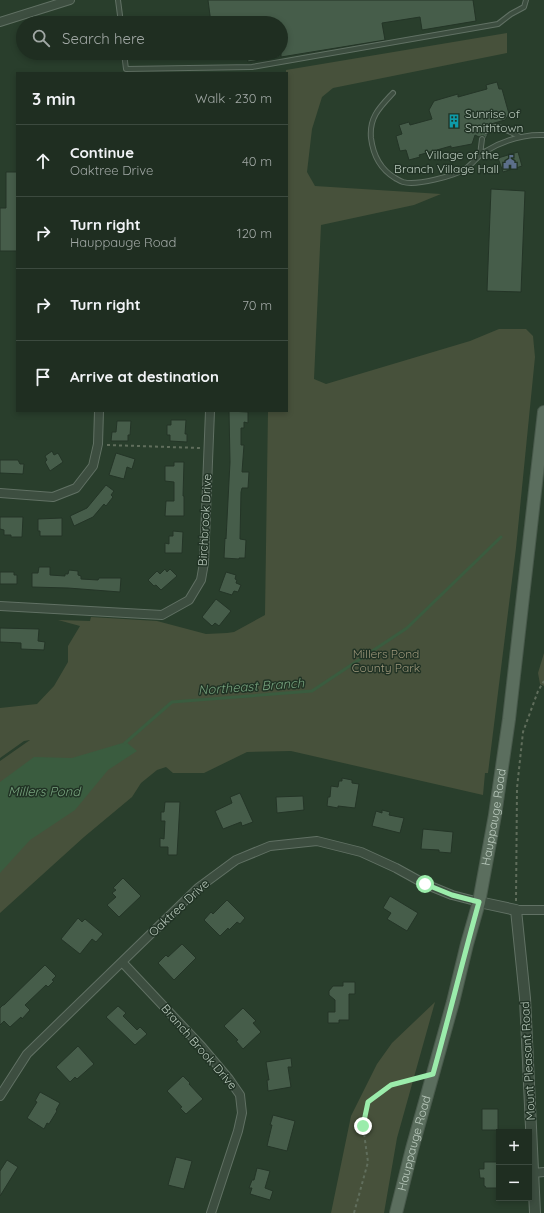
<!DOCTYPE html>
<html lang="en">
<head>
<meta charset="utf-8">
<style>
	body { margin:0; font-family:Quicksand,sans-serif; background:#27362a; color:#f1f3f6 }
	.controls { position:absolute; right:12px; bottom:12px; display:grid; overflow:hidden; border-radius:0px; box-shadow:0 2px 6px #0003 }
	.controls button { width:36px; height:36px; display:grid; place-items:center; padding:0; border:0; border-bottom:1px solid #3c4a3f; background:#1f2e21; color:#f1f3f6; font:20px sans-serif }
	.stop { position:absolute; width:12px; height:12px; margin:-9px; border:3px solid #9becab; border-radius:50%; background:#fff }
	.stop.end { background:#9becab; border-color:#fff; box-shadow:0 1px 4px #0008 }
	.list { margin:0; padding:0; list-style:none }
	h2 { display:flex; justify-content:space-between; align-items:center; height:52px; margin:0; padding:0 16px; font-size:17px }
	h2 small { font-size:13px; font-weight:400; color:#a1a8a5 }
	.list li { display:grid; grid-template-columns:26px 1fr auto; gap:12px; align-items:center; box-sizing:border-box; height:72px; padding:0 16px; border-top:1px solid #3c4a3f }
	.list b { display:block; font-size:15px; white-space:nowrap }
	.list p { margin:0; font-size:13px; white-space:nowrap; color:#a1a8a5 }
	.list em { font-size:13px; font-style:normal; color:#a1a8a5 }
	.icon { flex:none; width:22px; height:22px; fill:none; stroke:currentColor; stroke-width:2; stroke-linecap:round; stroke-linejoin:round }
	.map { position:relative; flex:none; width:544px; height:1213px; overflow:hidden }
	.search { position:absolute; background:#1f2e21; box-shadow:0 2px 6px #0003; left:16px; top:16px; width:272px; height:44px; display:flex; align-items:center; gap:10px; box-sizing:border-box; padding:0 14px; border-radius:22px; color:#a1a8a5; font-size:15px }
	.panel { position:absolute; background:#1f2e21; box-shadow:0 2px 6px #0003; left:16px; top:72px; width:272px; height:340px; border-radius:0px }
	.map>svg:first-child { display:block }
	.green { fill:#47513b }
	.water { fill:#3a5c3f }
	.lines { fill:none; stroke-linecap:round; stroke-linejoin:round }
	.stream { stroke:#3a5c3f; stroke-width:3 }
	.building { fill:#465d4a; stroke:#243527 }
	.service-casing { stroke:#617164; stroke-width:6 }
	.minor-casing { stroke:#617164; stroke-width:10 }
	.tertiary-casing { stroke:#617164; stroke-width:12 }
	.primary-casing { stroke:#495a4c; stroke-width:14 }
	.path { stroke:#606e5c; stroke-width:2; stroke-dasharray:3 3; stroke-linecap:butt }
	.service { stroke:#3d4e40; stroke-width:4 }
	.minor { stroke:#3d4e40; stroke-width:8 }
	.tertiary { stroke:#3d4e40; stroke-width:10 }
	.primary { stroke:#5b6e5e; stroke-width:12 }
	.route { stroke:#9becab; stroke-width:5 }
	.labels { text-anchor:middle; stroke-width:3; stroke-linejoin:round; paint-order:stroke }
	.poi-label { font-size:12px; fill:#b9c9bc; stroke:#213325; text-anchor:start }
	.street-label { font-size:12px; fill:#b9c9bc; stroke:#213325 }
	.park-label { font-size:12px; fill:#9c967a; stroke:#213325 }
	.water-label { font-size:13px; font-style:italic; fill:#77a37e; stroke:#213325 }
</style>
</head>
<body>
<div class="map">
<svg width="544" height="1213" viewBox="0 0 544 1213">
	<rect width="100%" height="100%" fill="#293e2c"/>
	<!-- green -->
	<path class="green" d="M507 33V53L333 88 322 97 312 129 307 172 315 186 441 194 414 205 321 225 314 379 326 384 470 341 499 329H526L533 336 535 357 516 548 488 773H485L483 795 291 751 247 752 204 773H173L166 767 157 770 141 783 132 797 84 837 0 913V761L30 740 24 741 0 758V708L37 704 54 686 68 662V646L80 626 58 620 90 621 91 617 157 621 206 634 227 633 234 632 265 615 268 411H287L286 70Z
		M544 653V686L540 684 538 673Z
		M435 1002 397 1138 384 1213H331L351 1116 377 1064 392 1043Z"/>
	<!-- water -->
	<path class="water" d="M126 742 137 751 108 770 75 810 30 840 0 873V782L34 757 72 758Z"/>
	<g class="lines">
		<!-- stream -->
		<path class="stream" d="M125 743 172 702 312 691 407 628 501 537"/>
	</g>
	<!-- building -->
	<path class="building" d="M208 0H473L476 21 422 30 420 17 382 23 385 40 281 57V23H211Z
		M247 53H278V57L248 62Z
		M497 82 499 89H502L509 114 505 120 480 127 483 129 484 133 486 134H488L485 140 484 136H481L479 137 475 135 472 144 451 148V146L419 155 420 157 409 160 406 150 400 151 396 136 402 134 399 125 409 122 410 125 432 119 429 110 434 101 458 94V97L487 89 486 85Z
		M518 152 522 166 503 172 498 158Z
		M6 172H17V251H0V208H6Z
		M491 189 525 191 521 292 487 291Z
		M229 411 248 412V423L244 422V428H241V445H244L242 472H249L248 488H242L241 492 240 539 246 540 245 558H239V559L224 558 225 538 226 539 230 462Z
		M171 420H186L185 434H187V442L170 441V435H167V425H171Z
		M117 421H131L130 435H128V441H111L112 432H116Z
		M52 451 54 455 58 453 63 462 50 471 45 462 47 460 45 456Z
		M116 453 135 459 132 469 127 467 124 479 109 475Z
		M0 460H18L20 464H24L23 474 0 473Z
		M174 462H184L183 496H184V516H165L166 501H174V482L165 481V466H174Z
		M106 485 114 491 111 495 113 497 106 506 104 504 93 517 74 526 70 516 87 508Z
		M0 517H23L22 537H11V535H4V530L0 529Z
		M62 518V536H40V531H38V519Z
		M173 531 183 532 182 553H165V543L169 544V536H173Z
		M39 567H50V575L65 576V574H68L69 570 78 571V575L81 576V579L98 580 99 578H121L120 592 68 588 32 587V573H38Z
		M165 569 167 572 170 569 177 576 161 590 156 585 154 586 148 580 157 571 160 574Z
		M0 572H14V575H17V584H0Z
		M226 572 236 575 235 579 237 580 236 583 241 585 238 592 234 591 232 595 219 591Z
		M216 599 231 611 219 626 215 623 212 626 202 617Z
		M0 628 39 629 38 641 45 642 44 650 21 649V643L0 642Z
		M342 778 352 780V783L359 784 355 808 338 806V808L327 806 328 797H330L331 786 338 787 339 781H342Z
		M240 793 253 822 242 826 241 822 223 829 215 811 232 803 230 797Z
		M303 796 304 810 277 813 276 797Z
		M165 802H180L177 855H168V847H160V838L164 839 165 821H161V812H164Z
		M382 810 390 812 389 815 404 818 400 833 372 826 376 811 382 813Z
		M423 829 453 832 451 853 439 852V850L421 849Z
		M123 878 141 896 119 917 107 905 116 897 112 893 116 890 113 888Z
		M390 896 418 913 407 931 387 919 391 913 383 908Z
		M227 900 245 918 240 924 237 922 229 930 228 928 220 936 204 920 211 912 213 914Z
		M78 918 82 922 85 919 103 934 96 942 92 939 80 954 61 939Z
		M182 944 196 958 174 980 158 963 166 955 168 957Z
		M45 965 56 976 52 980 54 981 48 987 46 985 25 1005 30 1010 22 1019 21 1017 10 1027 4 1021 0 1025V1008L3 1005H4Z
		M343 982H355V994H349V1020H339V1023H328V1012H335V1000L329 995V991L333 986H343Z
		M118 1006 126 1013 123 1016 137 1030 140 1027 147 1034 135 1045 106 1017Z
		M243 1008 256 1021 253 1023 261 1032 243 1049 236 1041 238 1040 224 1026Z
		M78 1046 94 1064 77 1079 75 1077 70 1082 56 1067Z
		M291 1058 292 1067H288L291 1087 268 1091 267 1080H269L266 1062Z
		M183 1076 190 1083 189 1084 203 1099 186 1114 180 1108 182 1107 167 1091Z
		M40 1092 60 1103 56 1110 57 1111 49 1124 47 1123 44 1129 27 1118 37 1102 35 1101Z
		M482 1109H498V1130H482Z
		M273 1115 295 1121 287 1151 267 1146 272 1125H270Z
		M176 1157 192 1161 184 1189 168 1185Z
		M7 1160 18 1167 0 1196V1171Z
		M484 1162H499V1188H486L485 1186H484V1178H480L479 1169H484Z
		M257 1168 270 1171 265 1188 273 1191 270 1200 250 1194 252 1188H249L252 1180H254Z"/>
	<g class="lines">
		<!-- service casing -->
		<g class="service-casing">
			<path id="service" d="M118 0 121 23
				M124 53 126 69 252 67 498 24 511 14 524 7 526 0
				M393 93C380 107 369 117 371 138 373 154 380 169 395 178 397 179 400 181 403 182 416 186 454 176 465 169 473 164 478 155 486 151 503 141 524 134 544 135
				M486 131C495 121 510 132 520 137
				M480 155 482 139"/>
		</g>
		<!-- minor casing -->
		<g class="minor-casing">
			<path id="minor" d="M0 22 70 0
				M0 493 53 497 76 488 93 466 98 444 99 411
				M0 606 162 615 189 600 201 580 204 563 210 411
				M516 910H544
				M122 962 202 1047 229 1079 240 1095 242 1113 238 1131 211 1213
				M0 1096 27 1054 198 888 236 860 270 846 317 841 361 852 396 868 425 884 452 895 479 902
				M533 1173 544 1172"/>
		</g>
		<!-- tertiary casing -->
		<g class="tertiary-casing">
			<path id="tertiary" d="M479 902 516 910 525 998 535 1213"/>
		</g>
		<!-- primary casing -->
		<g class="primary-casing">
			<g id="primary">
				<path id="s1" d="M396 1213 412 1149 453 1002 467 944 479 902 495 815 509 719 544 412"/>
			</g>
		</g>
		<!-- path -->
		<path class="path" d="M107 445 200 448
			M516 901 517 788 523 732 538 691 544 681
			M354 1213 368 1162 363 1126 368 1102 391 1085 421 1077"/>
		<!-- service -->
		<use href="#service" class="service"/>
		<!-- minor -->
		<use href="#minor" class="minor"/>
		<!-- tertiary -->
		<use href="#tertiary" class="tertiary"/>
		<!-- primary -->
		<use href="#primary" class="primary"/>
	</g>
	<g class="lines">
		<!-- route -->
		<path class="route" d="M363 1126 368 1102 391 1085 433 1074C449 1017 463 959 479 902L452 895 425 884"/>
	</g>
	<!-- icons -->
	<defs>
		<g id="building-bare" transform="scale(1.08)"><path d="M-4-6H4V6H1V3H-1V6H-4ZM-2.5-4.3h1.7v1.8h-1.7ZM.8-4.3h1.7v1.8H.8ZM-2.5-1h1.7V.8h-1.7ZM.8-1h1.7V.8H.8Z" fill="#0f9aa8" stroke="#213325" stroke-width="2.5" paint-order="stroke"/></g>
		<g id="civic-bare" transform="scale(1.08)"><path d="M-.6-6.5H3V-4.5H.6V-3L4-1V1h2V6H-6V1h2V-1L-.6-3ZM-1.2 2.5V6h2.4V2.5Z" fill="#5c6f8a" stroke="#213325" stroke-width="2.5" paint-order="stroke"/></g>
	</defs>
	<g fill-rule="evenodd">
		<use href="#building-bare" x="454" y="121"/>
		<use href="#civic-bare" x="510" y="162"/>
	</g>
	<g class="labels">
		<!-- poi labels -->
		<g class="poi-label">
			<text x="465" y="118">Sunrise of<tspan x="465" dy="14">Smithtown</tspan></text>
			<text x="499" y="159" text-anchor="end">Village of the<tspan x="499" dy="14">Branch Village Hall</tspan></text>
		</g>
		<!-- street labels -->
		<g class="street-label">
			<text transform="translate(205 520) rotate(-87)" y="4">Birchbrook Drive</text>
			<text dy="4" stroke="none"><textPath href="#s1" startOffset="408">Hauppauge Road</textPath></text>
			<text transform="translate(179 908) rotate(-43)" y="4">Oaktree Drive</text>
			<text transform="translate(199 1047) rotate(49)" y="4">Branch Brook Drive</text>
			<text transform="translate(528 1061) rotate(-93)" y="4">Mount Pleasant Road</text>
			<text dy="4" stroke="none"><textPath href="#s1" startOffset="72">Hauppauge Road</textPath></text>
		</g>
		<!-- park labels -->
		<g class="park-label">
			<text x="386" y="658">Millers Pond<tspan x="386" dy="14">County Park</tspan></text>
		</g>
		<!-- water labels -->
		<g class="water-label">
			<text transform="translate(251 686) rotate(-4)" y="5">Northeast Branch</text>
			<text x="44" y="796">Millers Pond</text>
		</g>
	</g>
</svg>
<div class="controls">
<button>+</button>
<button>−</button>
</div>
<div class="stop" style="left:425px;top:884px"></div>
<div class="stop end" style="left:363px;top:1126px"></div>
<div class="search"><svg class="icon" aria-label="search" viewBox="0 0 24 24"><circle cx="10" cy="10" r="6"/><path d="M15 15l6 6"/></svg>Search here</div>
<section class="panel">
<h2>3 min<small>Walk · 230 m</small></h2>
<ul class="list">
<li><svg class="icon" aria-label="ahead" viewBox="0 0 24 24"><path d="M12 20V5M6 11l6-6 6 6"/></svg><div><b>Continue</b><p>Oaktree Drive</p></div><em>40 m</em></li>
<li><svg class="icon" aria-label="right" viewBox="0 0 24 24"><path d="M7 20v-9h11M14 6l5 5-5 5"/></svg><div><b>Turn right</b><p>Hauppauge Road</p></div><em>120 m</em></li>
<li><svg class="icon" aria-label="right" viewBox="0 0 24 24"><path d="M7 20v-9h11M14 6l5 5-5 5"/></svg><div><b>Turn right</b></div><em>70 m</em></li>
<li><svg class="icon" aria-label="arrive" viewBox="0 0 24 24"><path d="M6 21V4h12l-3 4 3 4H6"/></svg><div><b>Arrive at destination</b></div></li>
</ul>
</section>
</div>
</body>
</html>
